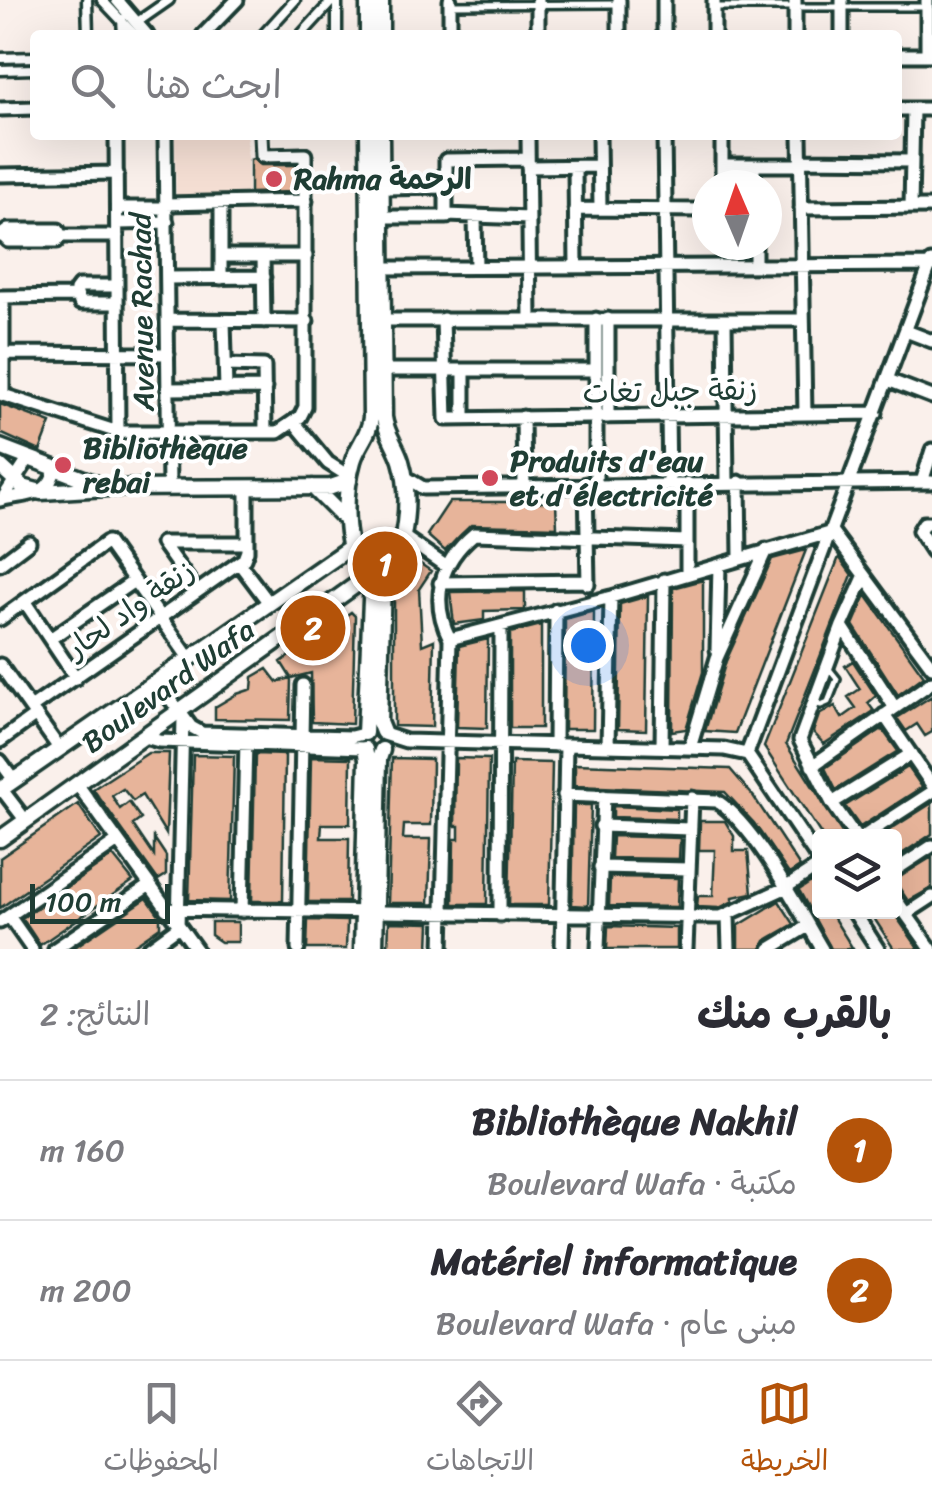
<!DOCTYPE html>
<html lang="ar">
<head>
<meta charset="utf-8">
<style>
	body { margin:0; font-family:Sriracha,"Playpen Sans Arabic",sans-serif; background:#f2f2f3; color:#2b2b33; direction:rtl }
	.controls { position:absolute; right:30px; bottom:30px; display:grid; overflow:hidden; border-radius:10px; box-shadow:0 10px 40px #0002 }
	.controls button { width:90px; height:90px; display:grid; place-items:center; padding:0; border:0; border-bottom:2px solid #e1e1e2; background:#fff; color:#2b2b33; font:50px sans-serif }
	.compass { position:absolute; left:692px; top:170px; width:90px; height:90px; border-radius:50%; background:#fff; box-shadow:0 10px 40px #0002; rotate:358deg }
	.scale { position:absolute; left:30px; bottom:25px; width:140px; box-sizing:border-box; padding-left:10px; border:5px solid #1f3d34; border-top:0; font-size:28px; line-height:35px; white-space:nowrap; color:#1f3d34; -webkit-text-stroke:8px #fff; paint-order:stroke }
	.you { position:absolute; left:588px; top:645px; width:35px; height:35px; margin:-25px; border:8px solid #fff; border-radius:50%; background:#1a73e8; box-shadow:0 0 0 15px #1a73e833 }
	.badge { display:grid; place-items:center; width:65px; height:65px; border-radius:50%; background:#b45309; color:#fff; font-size:32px; font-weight:700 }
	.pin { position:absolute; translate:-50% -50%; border:5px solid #fff; box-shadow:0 2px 10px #0006 }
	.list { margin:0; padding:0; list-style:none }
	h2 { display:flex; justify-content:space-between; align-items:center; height:130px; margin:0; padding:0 40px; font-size:42px }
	h2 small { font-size:32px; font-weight:400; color:#7c7c81 }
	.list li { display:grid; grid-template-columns:65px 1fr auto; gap:30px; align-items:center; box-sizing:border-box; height:140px; padding:0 40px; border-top:2px solid #e1e1e2 }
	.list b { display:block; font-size:38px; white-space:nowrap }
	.list p { margin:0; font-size:32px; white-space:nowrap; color:#7c7c81 }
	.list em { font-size:32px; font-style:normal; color:#7c7c81 }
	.icon { flex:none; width:55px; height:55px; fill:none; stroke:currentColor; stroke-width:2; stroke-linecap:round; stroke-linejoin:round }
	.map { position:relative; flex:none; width:932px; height:949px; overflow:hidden; direction:ltr }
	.search { position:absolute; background:#fff; box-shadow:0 10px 40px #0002; left:30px; right:30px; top:30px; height:110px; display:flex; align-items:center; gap:25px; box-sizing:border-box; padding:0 35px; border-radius:10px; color:#7c7c81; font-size:38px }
	.sheet { height:410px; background:#fff }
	nav { display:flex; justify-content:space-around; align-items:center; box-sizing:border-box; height:140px; border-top:2px solid #e1e1e2; background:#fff; font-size:28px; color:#7c7c81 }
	nav a { display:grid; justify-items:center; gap:5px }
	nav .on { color:#b45309 }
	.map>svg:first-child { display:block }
	.built { fill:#f4ded3 }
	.building { fill:#e7b49a; stroke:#1f3d34; stroke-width:2.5 }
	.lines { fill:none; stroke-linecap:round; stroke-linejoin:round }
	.service-casing { stroke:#1f3d34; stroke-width:12 }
	.pedestrian-casing { stroke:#1f3d34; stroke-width:15 }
	.minor-casing { stroke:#1f3d34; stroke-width:19 }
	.tertiary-casing { stroke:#1f3d34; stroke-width:21 }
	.service { stroke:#fff; stroke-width:5 }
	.pedestrian { stroke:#fff; stroke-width:8 }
	.minor { stroke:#fff; stroke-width:11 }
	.tertiary { stroke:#fff; stroke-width:14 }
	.poi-dot { fill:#d1495b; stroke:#fff; stroke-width:4 }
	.labels { text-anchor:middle; stroke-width:8; stroke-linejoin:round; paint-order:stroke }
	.poi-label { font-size:30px; font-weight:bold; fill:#1f3d34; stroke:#fff; text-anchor:start }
	.street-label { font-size:30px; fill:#1f3d34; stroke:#fff }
</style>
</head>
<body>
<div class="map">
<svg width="932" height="949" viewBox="0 0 932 949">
	<rect width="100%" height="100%" fill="#faf0eb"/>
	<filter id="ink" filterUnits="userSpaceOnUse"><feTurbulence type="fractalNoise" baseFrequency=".01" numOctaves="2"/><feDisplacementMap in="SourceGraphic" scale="20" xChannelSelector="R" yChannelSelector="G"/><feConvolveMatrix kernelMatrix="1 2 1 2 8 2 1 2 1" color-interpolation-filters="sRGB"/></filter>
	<g filter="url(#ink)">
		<!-- built -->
		<path class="built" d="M175 135H247L248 196 176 197Z"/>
		<!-- building -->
		<path class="building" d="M253 159 261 165H296V192L250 193V160Z
			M0 404 51 423 40 451 0 433Z
			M449 502H556L557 527 471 525 445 551 427 535Z
			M806 550 735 733 705 731 726 661 772 559Z
			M409 556 431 571 419 589 422 645 434 640 432 727 394 726V582Z
			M839 557 852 575 786 744 844 836H822L764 747Z
			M703 580V672L686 729 672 731 673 588Z
			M525 591V610L484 611V620L454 624 450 592Z
			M866 595 924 676 898 695 853 625Z
			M648 596 646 730 618 729 620 604Z
			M594 611 593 729H564L565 619Z
			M351 612 355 616 352 724 312 722 311 673 291 678 281 662Z
			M541 625V728H510V633Z
			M488 639 487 728 457 727 459 646Z
			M853 661 876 696 868 703 874 711 824 744 813 732 819 715 835 706 842 718 856 708 848 697 860 689 845 666Z
			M267 669 277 682 291 678 290 720 215 719V707L237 694 252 689 253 677Z
			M932 696V732L925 736 917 724 906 731 897 718Z
			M882 729 898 751 836 790 825 768Z
			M148 753H169L166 834 142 795 133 801 123 789 112 796 120 809 129 802 141 819 133 825 154 856V838L166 856V875L158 880 93 789Z
			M255 754 285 755 283 901H252Z
			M193 755 234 756 230 901 189 900Z
			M311 757 351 758 350 824H322L321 838H349L348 902H308Z
			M392 758 432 759 431 825H404L403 839H431L429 903H388Z
			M456 758 489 759 487 904H453L454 839H459V826H455Z
			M512 762 552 763 549 905H509Z
			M575 764 730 769 754 797 800 867 789 874 754 823 725 792 575 786Z
			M908 767 922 787 860 827 845 806Z
			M932 803V834L894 859V836H880Z
			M78 804 101 838 0 908V858Z
			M574 805H591L588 906 572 905Z
			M613 806 677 809V819L613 817Z
			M700 821H725L734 836V851H748L752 893 733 897V901L719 908 697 907 698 896H713L715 850H699Z
			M612 836 680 838 679 859 611 858Z
			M113 856 133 881 40 945 22 918Z
			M932 857V888L908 901 894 880Z
			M610 877 678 878 677 907 609 906Z
			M811 882 820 895V912H830L853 949H831L799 890Z
			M147 898 160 916V927L140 941 128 949H72Z
			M779 901 794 924 765 941 761 949H738V926Z
			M870 912H893L919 949H894Z
			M308 920 347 921 346 949H307Z
			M211 922H238V942H221L211 935Z
			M389 922 430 923 429 949H388Z
			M608 926 677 928V949H607Z"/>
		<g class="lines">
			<!-- service casing -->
			<g class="service-casing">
				<path id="service" d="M452 5 616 4
					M717 7H926
					M814 703 821 705 828 702 837 679 829 669"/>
			</g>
			<!-- pedestrian casing -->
			<g class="pedestrian-casing">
				<path id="pedestrian" d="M87 0 88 35
					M102 0 135 35
					M122 19 123 35
					M136 23 169 0
					M263 35 295 0
					M301 35 333 0
					M337 35V0
					M0 58 35 57
					M0 70 35 69"/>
			</g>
			<!-- minor casing -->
			<g class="minor-casing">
				<path id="minor" d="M117 0 147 35
					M538 0V35
					M619 0V35
					M714 0V35
					M927 0V55
					M203 35 237 0
					M450 35V0
					M664 35V0
					M795 35V0
					M842 35V0
					M897 55H932
					M0 109 35 108
					M897 109H932
					M116 135 118 432
					M165 135 169 488
					M528 135 530 319
					M599 135 600 209
					M664 135 669 483
					M722 135V185
					M800 135 805 414
					M528 159 446 160V215L529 218
					M800 160 911 161
					M722 165H800
					M754 165V185
					M528 167 599 166
					M575 167 576 267
					M0 175 117 173
					M382 188 447 187
					M221 203V278
					M166 204 306 201
					M911 207 913 109
					M117 208H167
					M801 208 932 207
					M575 209 707 210
					M383 217H447
					M475 218 476 267
					M117 223 167 222
					M0 236 8 230H58L61 236H117
					M3 236 8 241H57L61 236
					M221 256H306
					M263 256 264 321
					M755 265V245
					M382 268 932 265
					M167 278 264 277
					M0 297 76 296
					M117 303H80L76 290 79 286H117
					M443 319 446 419 876 413
					M596 319V483
					M608 319V417
					M168 320 307 321
					M383 320H801
					M224 321 226 389
					M725 321 727 483
					M906 331 932 341
					M3 353 168 354
					M226 365 264 366 265 432
					M383 370H596
					M464 370V418
					M888 380 932 397
					M168 389 265 388
					M0 394 118 432H278L300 417 305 407V155L262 156 261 135
					M3 395V297
					M523 417 524 485
					M294 422 328 463 350 477
					M405 477 423 488 932 482
					M739 482 740 557
					M922 482 932 450
					M687 483V573
					M586 484 588 584
					M3 498 29 458
					M0 500C24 493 50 499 55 468
					M932 523H924L919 531 932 551
					M401 535 447 567
					M239 563 269 603
					M0 564 29 542
					M440 583 588 581
					M197 592 162 543H247
					M25 602 76 678
					M0 619 107 542 189 658
					M842 626 895 708
					M50 639 134 581
					M450 639 611 597 832 532 932 667
					M717 650 719 565
					M0 665 59 748
					M157 681 191 727 202 733 351 737 363 734
					M31 708 244 559 247 551V487
					M884 715 932 785
					M384 734 406 741 724 749 747 754
					M145 737 159 741 364 748
					M0 741 36 715
					M555 745 556 610
					M608 746 611 597
					M662 747 664 580
					M690 748 717 658 766 550
					M747 754 931 262
					M747 754 820 862
					M0 761 14 780
					M812 766 932 682
					M77 784 196 949
					M0 787 26 821
					M564 795 717 801C756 827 797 907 822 949
					M832 803 911 754
					M601 826 690 829
					M855 836 832 803 800 740 842 626 864 577
					M864 836 932 792
					M600 867 689 869
					M894 871 932 846
					M894 897 931 949
					M166 909 721 917 785 888 820 865
					M242 911 246 740
					M854 912 878 949
					M906 914 932 897
					M500 915 501 627
					M9 916 32 949
					M728 916 729 949
					M0 922 118 841
					M55 949 150 885
					M148 949 178 927 183 718
					M298 949 303 685
					M442 949 450 639C430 600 440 562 474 534L687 541
					M562 949 566 745
					M598 949 604 796
					M686 949 692 798
					M770 949 808 926"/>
			</g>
			<!-- tertiary casing -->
			<g class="tertiary-casing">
				<path id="tertiary" d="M368 35V0
					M381 35V0
					M368 135 371 417C370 434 358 444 353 461 344 493 341 552 367 577L383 578
					M381 135 384 417C386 434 396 445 401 461 411 494 408 552 383 578L379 722 383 732
					M0 447 102 486
					M0 466 23 487 41 492 107 488 331 487 349 481
					M313 487 347 521
					M365 733 372 578
					M0 790 352 546
					M0 839 367 577
					M362 949 367 759 365 749
					M375 949 379 759 382 750"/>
			</g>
			<!-- service -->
			<use href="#service" class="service"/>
			<!-- pedestrian -->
			<use href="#pedestrian" class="pedestrian"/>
			<!-- minor -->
			<use href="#minor" class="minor"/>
			<!-- tertiary -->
			<use href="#tertiary" class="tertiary"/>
		</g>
	</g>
	<!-- markers -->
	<g class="poi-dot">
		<circle cx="274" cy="179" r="10"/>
		<circle cx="63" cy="465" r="10"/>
		<circle cx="490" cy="478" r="10"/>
	</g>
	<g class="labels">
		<!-- poi labels -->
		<g class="poi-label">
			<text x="294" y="189">Rahma الرحمة</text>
			<text x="83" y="458">Bibliothèque<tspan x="83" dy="34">rebai</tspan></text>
			<text x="510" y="471">Produits d'eau<tspan x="510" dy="34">et d'électricité</tspan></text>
		</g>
		<!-- street labels -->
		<g class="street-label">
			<text transform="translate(142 312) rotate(-91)" y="10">Avenue Rachad</text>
			<text transform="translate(670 391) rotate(-1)" y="10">زنقة جبل تغات</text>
			<text transform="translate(130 609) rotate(-35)" y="10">زنقة واد لحار</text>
			<text transform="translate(168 686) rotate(-36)" y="10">Boulevard Wafa</text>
		</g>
	</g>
</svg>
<div class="controls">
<button><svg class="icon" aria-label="layers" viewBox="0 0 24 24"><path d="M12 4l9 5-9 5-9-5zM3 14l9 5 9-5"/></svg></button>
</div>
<svg class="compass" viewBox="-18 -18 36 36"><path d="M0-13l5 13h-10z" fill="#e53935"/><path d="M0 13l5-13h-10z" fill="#7c7c81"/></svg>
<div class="scale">100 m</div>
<div class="you"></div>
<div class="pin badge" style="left:385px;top:564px">1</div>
<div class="pin badge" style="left:313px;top:628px">2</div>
<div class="search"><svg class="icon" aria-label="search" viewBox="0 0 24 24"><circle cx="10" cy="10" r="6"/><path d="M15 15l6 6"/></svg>ابحث هنا</div>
</div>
<section class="sheet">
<h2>بالقرب منك<small>النتائج: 2</small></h2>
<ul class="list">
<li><span class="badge">1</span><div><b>Bibliothèque Nakhil</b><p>مكتبة · Boulevard Wafa</p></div><em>160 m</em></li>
<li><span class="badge">2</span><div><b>Matériel informatique</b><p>مبنى عام · Boulevard Wafa</p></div><em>200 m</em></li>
</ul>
</section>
<nav>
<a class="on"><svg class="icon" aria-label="map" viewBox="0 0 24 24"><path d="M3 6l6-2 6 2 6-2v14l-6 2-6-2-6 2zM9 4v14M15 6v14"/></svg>الخريطة</a>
<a><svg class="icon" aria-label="directions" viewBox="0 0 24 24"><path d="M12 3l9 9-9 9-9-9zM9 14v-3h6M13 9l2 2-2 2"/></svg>الاتجاهات</a>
<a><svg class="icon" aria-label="saved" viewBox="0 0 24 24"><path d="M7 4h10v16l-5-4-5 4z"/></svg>المحفوظات</a>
</nav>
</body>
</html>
